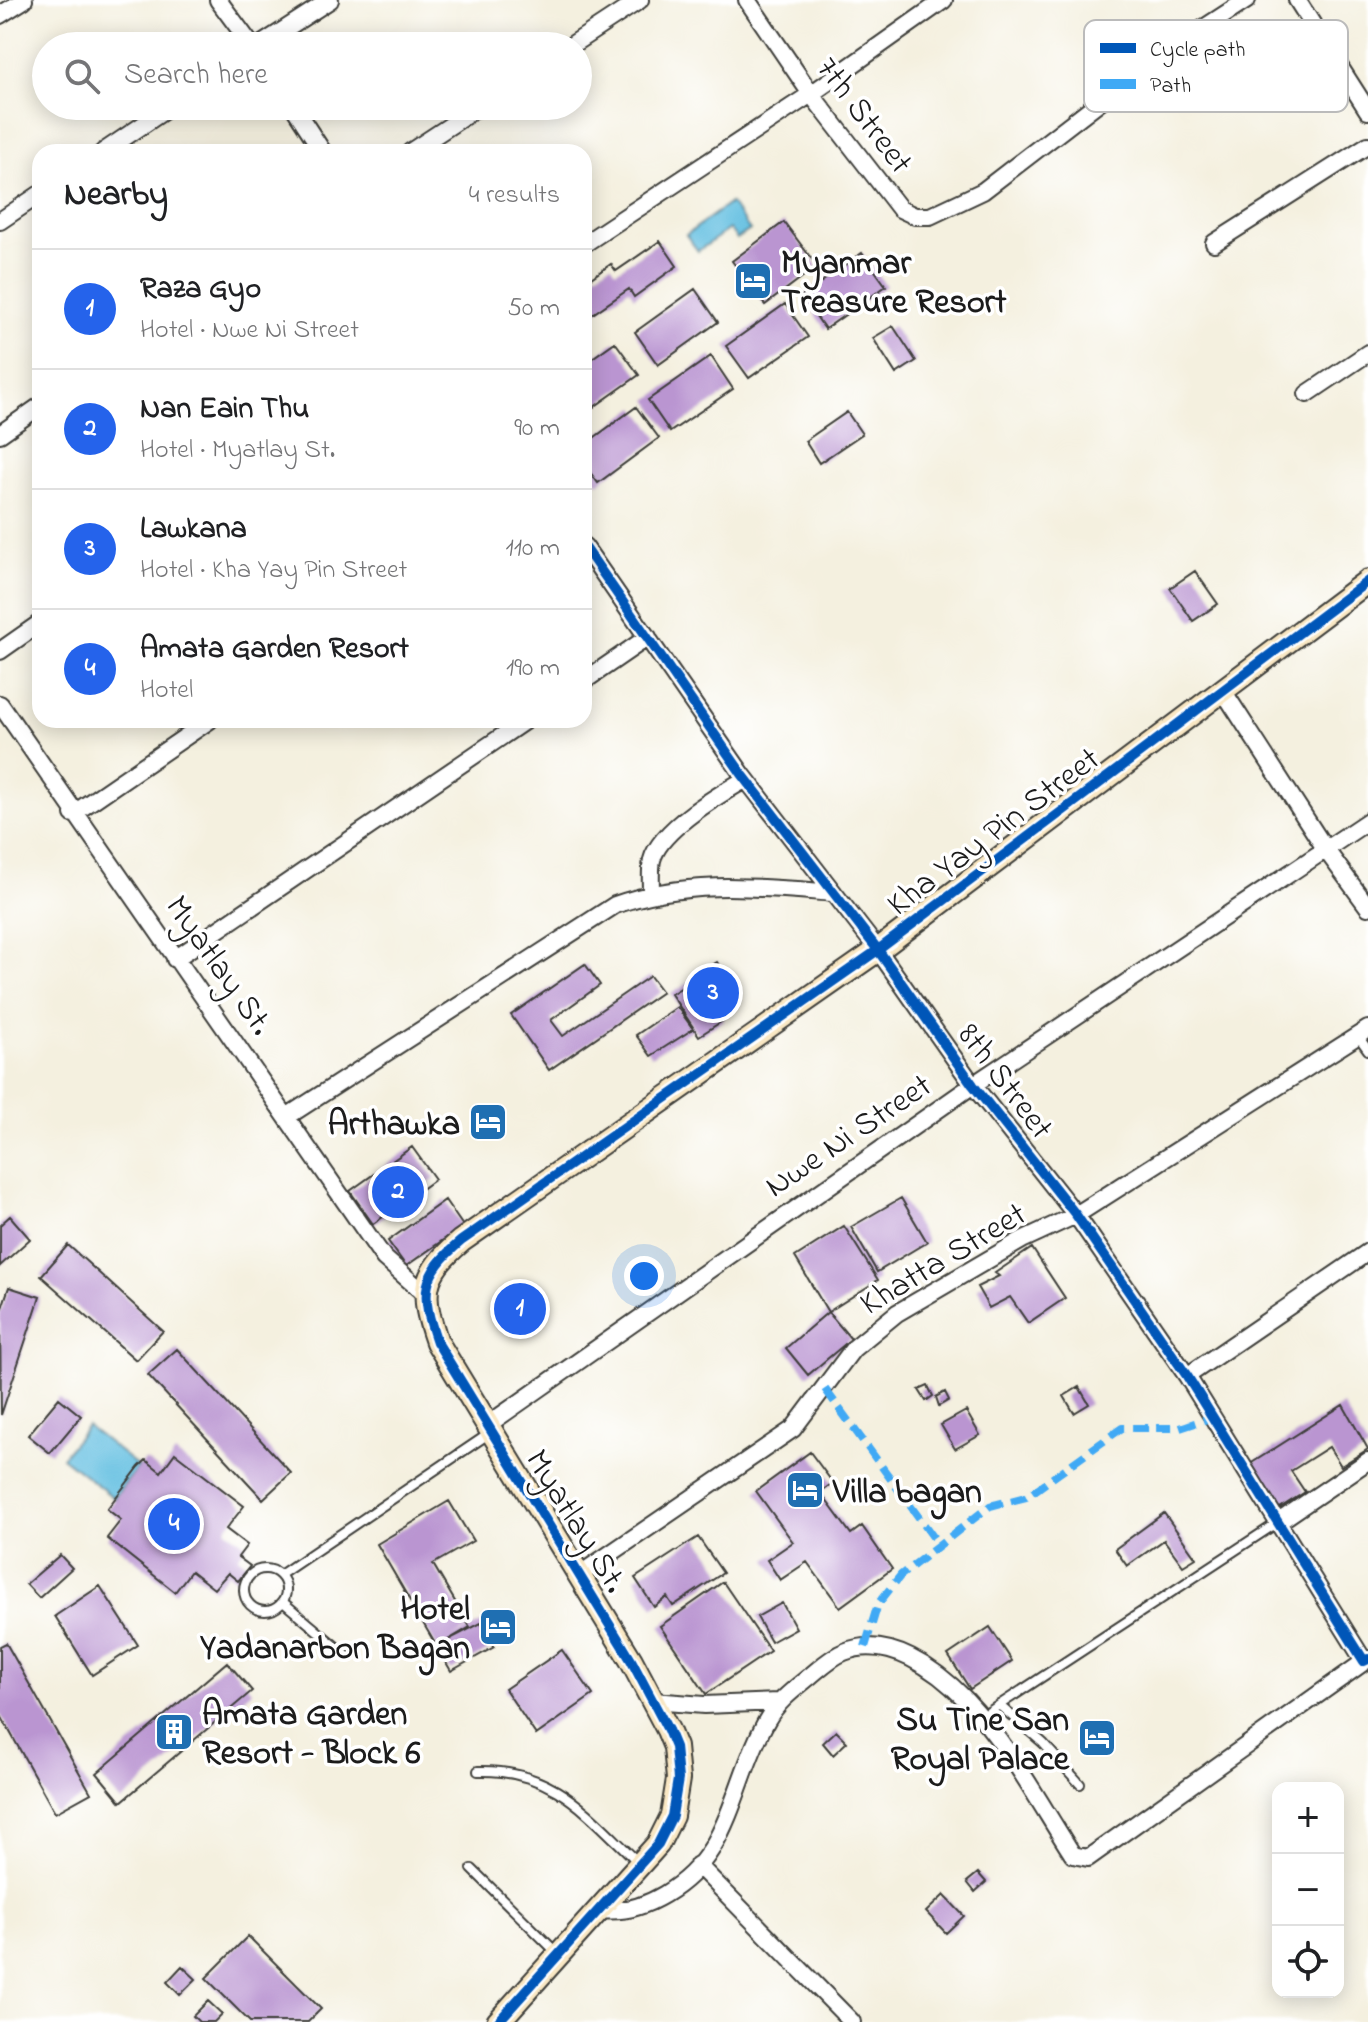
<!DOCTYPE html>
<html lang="en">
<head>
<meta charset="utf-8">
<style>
	body { margin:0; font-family:"Indie Flower",sans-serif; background:#f6f6f6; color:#202124 }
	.controls { position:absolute; right:24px; bottom:24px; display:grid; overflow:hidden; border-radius:16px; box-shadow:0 4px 20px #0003 }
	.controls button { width:72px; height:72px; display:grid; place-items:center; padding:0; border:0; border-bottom:2px solid #e0e0e0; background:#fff; color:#202124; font:40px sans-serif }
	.you { position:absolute; left:644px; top:1276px; width:28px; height:28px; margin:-20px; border:6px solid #fff; border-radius:50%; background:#1a73e8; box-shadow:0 0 0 12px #1a73e833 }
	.badge { display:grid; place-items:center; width:52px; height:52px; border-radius:50%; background:#2563eb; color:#fff; font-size:26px; font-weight:700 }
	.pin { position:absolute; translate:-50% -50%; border:4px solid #fff; box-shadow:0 2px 8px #0006 }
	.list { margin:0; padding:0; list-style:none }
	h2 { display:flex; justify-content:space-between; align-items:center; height:104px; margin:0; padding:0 32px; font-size:34px }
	h2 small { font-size:26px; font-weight:400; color:#757577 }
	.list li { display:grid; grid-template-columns:52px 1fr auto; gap:24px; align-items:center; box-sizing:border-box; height:120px; padding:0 32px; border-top:2px solid #e0e0e0 }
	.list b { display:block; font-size:30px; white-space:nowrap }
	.list p { margin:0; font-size:26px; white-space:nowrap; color:#757577 }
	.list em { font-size:26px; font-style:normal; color:#757577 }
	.icon { flex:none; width:44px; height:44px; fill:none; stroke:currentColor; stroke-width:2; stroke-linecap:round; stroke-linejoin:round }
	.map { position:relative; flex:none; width:1368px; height:2022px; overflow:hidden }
	.search { position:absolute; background:#fff; box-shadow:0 4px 20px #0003; left:32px; top:32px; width:560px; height:88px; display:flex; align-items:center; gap:20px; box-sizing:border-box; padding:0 28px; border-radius:44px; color:#757577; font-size:30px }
	.panel { position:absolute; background:#fff; box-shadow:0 4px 20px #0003; left:32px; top:144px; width:560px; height:584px; border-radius:24px }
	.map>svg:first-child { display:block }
	.water { fill:#63bfe1; stroke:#406e7e; stroke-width:2 }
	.building { fill:#ba95d1 }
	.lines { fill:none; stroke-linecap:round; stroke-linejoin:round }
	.lane-casing { stroke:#3c3c39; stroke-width:12 }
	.street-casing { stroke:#3c3c39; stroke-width:20 }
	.secondary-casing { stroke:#3c3c39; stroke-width:26 }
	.lane { stroke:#fff; stroke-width:8 }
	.street { stroke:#fff; stroke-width:16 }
	.secondary { stroke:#f9e7c3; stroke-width:22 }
	.quiet { stroke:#3fa9f5; stroke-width:8; stroke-dasharray:16 8; stroke-linecap:butt }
	.cycleway-casing { stroke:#fff; stroke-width:15 }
	.cycleway { stroke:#0057b8; stroke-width:10 }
	.labels { text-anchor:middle; stroke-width:7; stroke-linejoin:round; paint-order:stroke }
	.street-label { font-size:34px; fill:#1c1c1c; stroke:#fff }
	.poi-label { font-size:34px; font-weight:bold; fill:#1c1c1c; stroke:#fff; text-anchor:start }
	.key { fill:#fff; stroke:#bbb; stroke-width:2 }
	.key-label { font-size:22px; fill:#1c1c1c }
</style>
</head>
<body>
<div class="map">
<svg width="1368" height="2022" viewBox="0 0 1368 2022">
	<rect width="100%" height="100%" fill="#fff"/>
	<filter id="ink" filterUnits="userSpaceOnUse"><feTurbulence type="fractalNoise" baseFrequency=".0125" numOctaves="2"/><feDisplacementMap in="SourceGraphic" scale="16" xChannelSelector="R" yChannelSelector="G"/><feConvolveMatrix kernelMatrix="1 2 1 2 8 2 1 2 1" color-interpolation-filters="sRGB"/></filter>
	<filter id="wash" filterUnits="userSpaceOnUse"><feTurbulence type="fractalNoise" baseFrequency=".006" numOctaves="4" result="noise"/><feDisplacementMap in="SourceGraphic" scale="32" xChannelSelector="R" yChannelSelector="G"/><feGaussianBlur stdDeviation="1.8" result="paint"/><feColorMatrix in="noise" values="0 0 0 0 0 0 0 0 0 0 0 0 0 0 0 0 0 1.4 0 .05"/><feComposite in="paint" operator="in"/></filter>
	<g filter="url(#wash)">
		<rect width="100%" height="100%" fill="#f4f0df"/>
		<!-- water -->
		<path class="water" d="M730 203 750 230 737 239 729 229 698 251 686 235Z
			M87 1426 139 1467 114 1498 62 1457Z"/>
		<g id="blocks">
			<!-- building -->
			<path class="building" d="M784 222 817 266 765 305 732 261Z
				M660 241 677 266 634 297 629 289 584 320V283L611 264 616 271Z
				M862 253 886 286 825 329 802 296Z
				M695 289 718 322 658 365 635 332Z
				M785 304 808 337 749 378 726 346Z
				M893 326 916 361 896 374 873 338Z
				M615 342 639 375 584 414V364Z
				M711 356 733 389 670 432 648 400Z
				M636 407 659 438 598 483 584 464V445Z
				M847 412 862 434 819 463 805 441Z
				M1195 571 1218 604 1193 621 1170 588Z
				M717 962 741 999 722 1011 698 974Z
				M585 964 600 985 551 1020 563 1036 650 976 662 992 549 1070 511 1015Z
				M697 978 724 1020 699 1036 671 994Z
				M677 1007 693 1029 651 1056 636 1035Z
				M412 1147 435 1179 373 1224 350 1191Z
				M901 1198 927 1242 877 1272 851 1227Z
				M445 1200 463 1226 406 1266 388 1241Z
				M10 1216 30 1239 0 1266V1225Z
				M844 1226 878 1280 828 1312 795 1257Z
				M68 1245 163 1331 136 1360 41 1276Z
				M1032 1248 1065 1298 1028 1323 1010 1297 989 1308 977 1287 999 1276 995 1273Z
				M9 1287 40 1297 1 1415 0 1314Z
				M828 1312 851 1339 808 1375 786 1348Z
				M177 1349 291 1473 263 1499 148 1375Z
				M928 1386 933 1396 926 1401 919 1390Z
				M1079 1387 1089 1404 1074 1413 1064 1396Z
				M945 1392 949 1400 939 1406 936 1397Z
				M59 1398 81 1416 50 1453 28 1435Z
				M1343 1405 1368 1449 1341 1466 1329 1447 1291 1471 1305 1492 1275 1511 1247 1466Z
				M966 1411 980 1435 955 1449 941 1425Z
				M810 1452 833 1483 820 1492 851 1534 862 1526 892 1569 840 1607 807 1562 780 1580 767 1560 793 1542 756 1491Z
				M175 1453 244 1506 226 1529 247 1545 238 1557 250 1566 238 1581 228 1573 214 1589 191 1571 175 1592 107 1538 121 1520 107 1509 139 1467 146 1460 161 1472Z
				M449 1501 473 1541 433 1564 470 1627 448 1640 481 1623 494 1647 451 1671 377 1544Z
				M1164 1513 1196 1558 1183 1566 1164 1540 1127 1566 1115 1549Z
				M698 1537 723 1573 673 1606 667 1597 654 1607 635 1578Z
				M60 1555 72 1568 39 1598 26 1584Z
				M723 1582 770 1651 706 1694 660 1626Z
				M100 1586 138 1645 92 1675 55 1616Z
				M782 1603 796 1628 771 1642 757 1617Z
				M990 1627 1012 1661 970 1689 948 1655Z
				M6 1643 91 1793 55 1813 0 1714V1646Z
				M562 1650 593 1695 536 1735 505 1689Z
				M227 1662 252 1691 121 1802 97 1773Z
				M836 1731 847 1742 833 1755 823 1743Z
				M978 1873 986 1882 975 1892 967 1882Z
				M944 1895 964 1916 946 1933 926 1912Z
				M248 1936 321 2009 308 2022H250L206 1978Z
				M182 1966 196 1979 180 1995 167 1982Z
				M208 2001 222 2014 214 2022H199L193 2016Z"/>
		</g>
	</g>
	<g filter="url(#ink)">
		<use href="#blocks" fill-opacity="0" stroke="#3c3c39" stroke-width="2"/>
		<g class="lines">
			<!-- lane casing -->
			<g class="lane-casing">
				<path id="lane" d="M1358 1036 1368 1050
					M244 1590a21 21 0 1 1 42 0a21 21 0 1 1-42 0Z
					M280 1575 490 1433
					M283 1602 345 1654
					M999 1705 1043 1743 1080 1784
					M981 1717 1277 1523
					M478 1771C554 1769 587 1814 638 1862
					M472 1869 556 1952"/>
			</g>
			<!-- street casing -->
			<g class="street-casing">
				<path id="street" d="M218 0 252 46
					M747 0 811 94 900 209 915 216H930L983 191 1147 65 1247 0
					M1297 0 1368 111
					M0 15 24 0
					M259 46 330 0
					M570 46 640 0
					M293 106 323 152
					M103 152 171 106
					M410 152 480 106
					M0 221 40 194
					M1214 243 1368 145
					M584 244 811 94 944 0
					M1307 394 1368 353
					M0 434 40 406
					M584 546 742 774 878 950 973 1085 1076 1215 1187 1376 1364 1661
					M0 651 40 623
					M584 681 648 637
					M1222 689 1326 850 1368 907
					M0 704 384 1258 425 1294
					M73 814 210 720
					M651 892C651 882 650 870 652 860 660 829 720 794 746 779
					M175 959 526 720
					M288 1116 615 905C686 879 759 887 834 893
					M1187 1376 1368 1252
					M486 1426 973 1085 1368 821
					M1277 1523 1368 1461
					M579 1575 793 1429 853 1349 897 1313 1022 1240 1076 1215 1368 1029
					M653 1701 704 1705 778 1702
					M698 1865 852 2022
					M602 1910C644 1915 690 1884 712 1848 736 1808 744 1760 767 1720 778 1701 793 1690 809 1677 820 1668 831 1657 844 1652 888 1634 937 1670 966 1700 1009 1745 1040 1804 1073 1855L1088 1858 1368 1659"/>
			</g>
			<!-- secondary casing -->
			<g class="secondary-casing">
				<path id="secondary" d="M498 2022 658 1844 672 1816 678 1779 675 1747 668 1730 631 1660 437 1342C420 1293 421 1275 461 1241L878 950 1368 581"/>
			</g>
			<!-- lane -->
			<use href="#lane" class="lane"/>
			<!-- street -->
			<use href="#street" class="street"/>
			<!-- secondary -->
			<use href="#secondary" class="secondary"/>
			<!-- quiet -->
			<path class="quiet" d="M825 1389 939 1545
				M865 1647 878 1604 901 1575 990 1506 1026 1497 1122 1428H1180L1213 1417"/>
			<!-- cycleway casing -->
			<g class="cycleway-casing">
				<path id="cycleway" d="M584 546 742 774 878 950 973 1085 1076 1215 1187 1376 1364 1661 1368 1659
					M498 2022 658 1844 672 1816 678 1779 675 1747 668 1730 631 1660 437 1342C420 1293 421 1275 461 1241L878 950 1368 581"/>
			</g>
			<!-- cycleway -->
			<use href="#cycleway" class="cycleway"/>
		</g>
	</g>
	<!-- icons -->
	<defs>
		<g id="hotel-square" transform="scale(2)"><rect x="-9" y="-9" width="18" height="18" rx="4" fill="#1f6fb2" stroke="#fff"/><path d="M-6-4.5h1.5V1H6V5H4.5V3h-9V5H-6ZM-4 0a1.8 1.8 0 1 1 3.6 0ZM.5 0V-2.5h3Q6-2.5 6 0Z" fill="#fff"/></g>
		<g id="building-square" transform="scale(2)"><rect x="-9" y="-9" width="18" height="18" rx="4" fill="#1f6fb2" stroke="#fff"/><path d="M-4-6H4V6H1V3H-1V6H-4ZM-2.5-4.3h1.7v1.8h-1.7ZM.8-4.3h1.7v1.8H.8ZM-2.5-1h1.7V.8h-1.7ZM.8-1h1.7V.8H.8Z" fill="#fff"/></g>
	</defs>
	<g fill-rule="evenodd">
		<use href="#hotel-square" x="753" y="281"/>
		<use href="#hotel-square" x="488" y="1122"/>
		<use href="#hotel-square" x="805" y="1490"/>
		<use href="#hotel-square" x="498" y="1627"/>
		<use href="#building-square" x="174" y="1732"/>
		<use href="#hotel-square" x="1097" y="1738"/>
	</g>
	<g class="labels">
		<!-- street labels -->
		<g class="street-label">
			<text transform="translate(866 114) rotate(53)" y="12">7th Street</text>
			<text transform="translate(992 830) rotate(-37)" y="12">Kha Yay Pin Street</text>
			<text transform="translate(221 964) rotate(55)" y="12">Myatlay St.</text>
			<text transform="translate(1007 1080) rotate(53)" y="12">8th Street</text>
			<text transform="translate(847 1134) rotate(-34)" y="12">Nwe Ni Street</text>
			<text transform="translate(942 1257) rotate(-31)" y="12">Khatta Street</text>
			<text transform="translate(578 1520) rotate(58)" y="12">Myatlay St.</text>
		</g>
		<!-- poi labels -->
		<g class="poi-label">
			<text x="781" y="273">Myanmar<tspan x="781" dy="39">Treasure Resort</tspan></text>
			<text x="460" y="1134" text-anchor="end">Arthawka</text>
			<text x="833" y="1502">Villa bagan</text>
			<text x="470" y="1619" text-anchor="end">Hotel<tspan x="470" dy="39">Yadanarbon Bagan</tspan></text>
			<text x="202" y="1724">Amata Garden<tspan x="202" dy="39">Resort - Block 6</tspan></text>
			<text x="1069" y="1730" text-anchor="end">Su Tine San<tspan x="1069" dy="39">Royal Palace</tspan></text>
		</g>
	</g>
	<!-- legend -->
	<rect x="1084" y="20" width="264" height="92" rx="12" class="key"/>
	<rect x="1100" y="43" width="36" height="10" fill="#0057b8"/>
	<rect x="1100" y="79" width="36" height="10" fill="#3fa9f5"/>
	<g class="key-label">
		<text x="1150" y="56">Cycle path</text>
		<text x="1150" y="92">Path</text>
	</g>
</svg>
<div class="controls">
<button>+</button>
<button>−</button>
<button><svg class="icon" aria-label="locate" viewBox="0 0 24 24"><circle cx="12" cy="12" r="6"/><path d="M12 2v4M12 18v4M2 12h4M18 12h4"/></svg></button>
</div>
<div class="you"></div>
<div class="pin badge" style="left:520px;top:1309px">1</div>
<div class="pin badge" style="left:398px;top:1192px">2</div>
<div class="pin badge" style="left:713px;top:993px">3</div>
<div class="pin badge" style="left:174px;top:1524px">4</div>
<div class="search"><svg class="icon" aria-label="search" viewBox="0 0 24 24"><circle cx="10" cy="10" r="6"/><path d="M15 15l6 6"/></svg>Search here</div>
<section class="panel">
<h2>Nearby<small>4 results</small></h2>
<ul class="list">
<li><span class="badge">1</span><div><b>Raza Gyo</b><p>Hotel · Nwe Ni Street</p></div><em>50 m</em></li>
<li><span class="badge">2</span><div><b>Nan Eain Thu</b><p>Hotel · Myatlay St.</p></div><em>90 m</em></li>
<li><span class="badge">3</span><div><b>Lawkana</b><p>Hotel · Kha Yay Pin Street</p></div><em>110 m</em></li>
<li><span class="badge">4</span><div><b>Amata Garden Resort</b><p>Hotel</p></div><em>190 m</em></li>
</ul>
</section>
</div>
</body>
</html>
